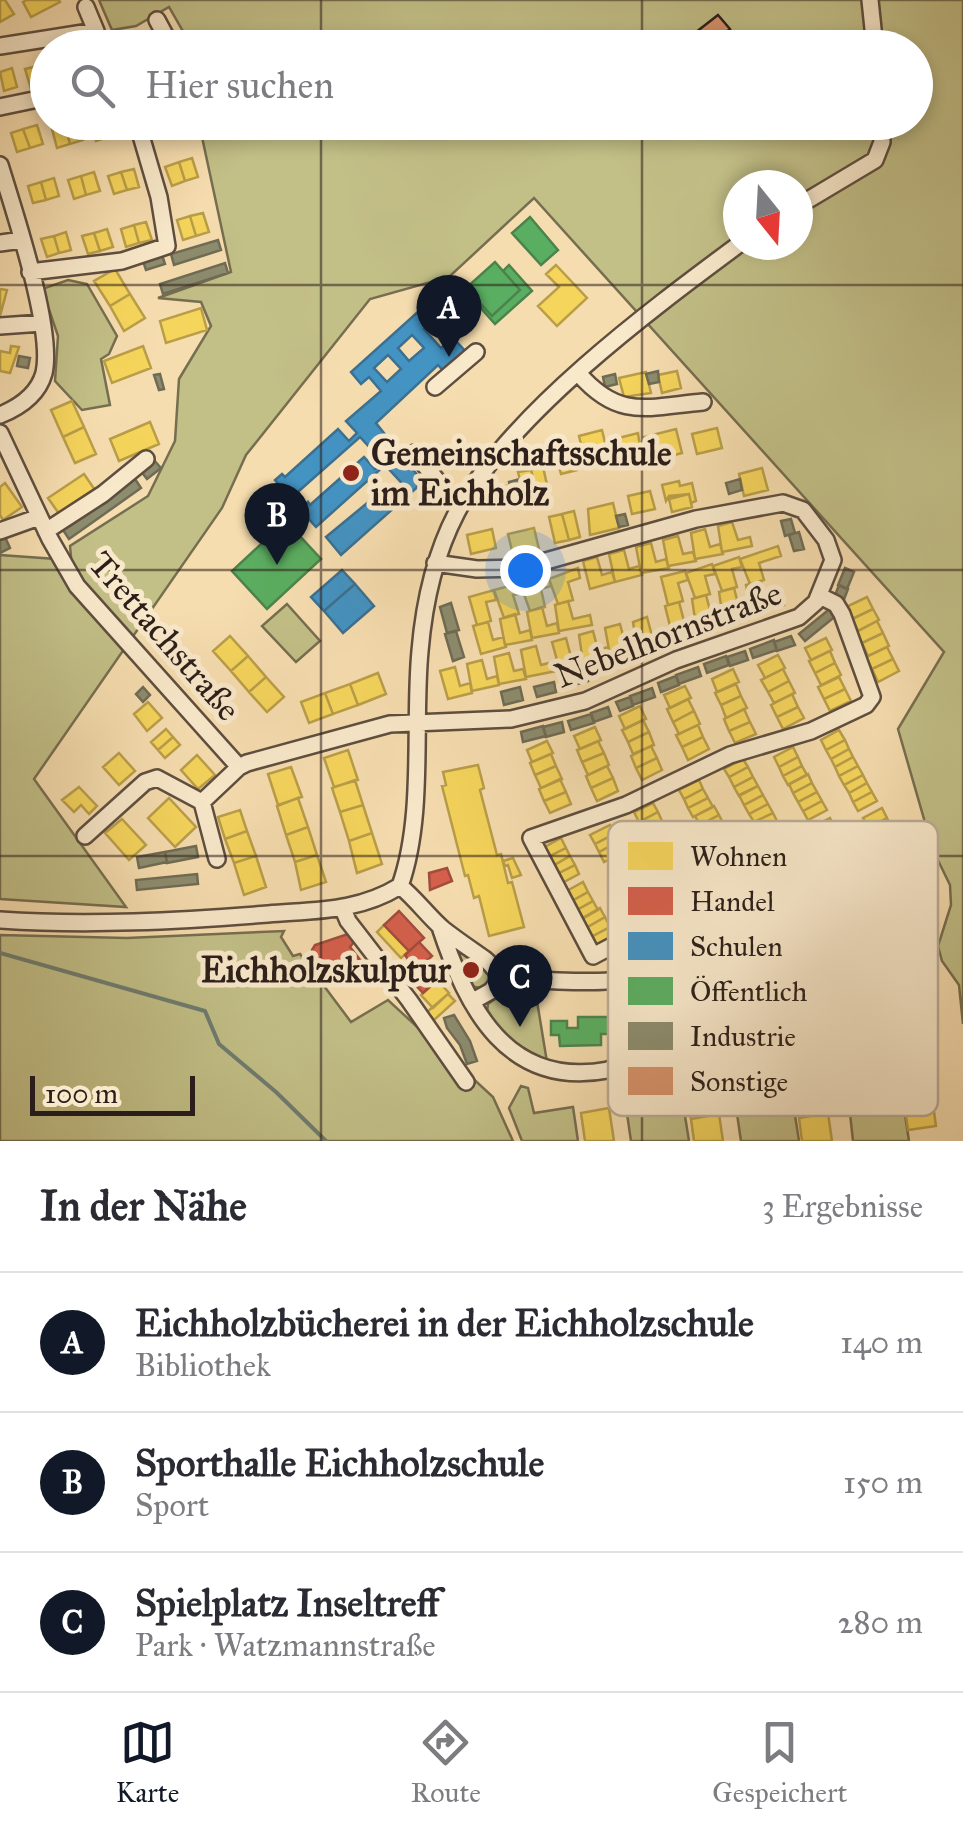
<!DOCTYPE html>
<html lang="de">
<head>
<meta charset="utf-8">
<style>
	body { margin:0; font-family:"IM FELL Great Primer",serif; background:#f7f7f7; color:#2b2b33 }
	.compass { position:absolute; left:723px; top:170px; width:90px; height:90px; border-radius:50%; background:#fff; box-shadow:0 5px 15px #0003; rotate:162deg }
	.scale { position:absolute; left:30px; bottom:25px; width:165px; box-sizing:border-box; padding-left:10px; border:5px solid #2b1e1a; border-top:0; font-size:28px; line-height:35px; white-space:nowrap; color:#2b1e1a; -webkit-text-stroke:8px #f9e9cb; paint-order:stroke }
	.you { position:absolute; left:525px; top:570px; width:35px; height:35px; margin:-25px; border:8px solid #fff; border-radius:50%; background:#1a73e8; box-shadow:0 0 0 15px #1a73e833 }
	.badge { display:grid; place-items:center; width:65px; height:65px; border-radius:50%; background:#111827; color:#fff; font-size:32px; font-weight:700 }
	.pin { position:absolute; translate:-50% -82px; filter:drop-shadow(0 2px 5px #0008) }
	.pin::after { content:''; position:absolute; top:52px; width:35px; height:30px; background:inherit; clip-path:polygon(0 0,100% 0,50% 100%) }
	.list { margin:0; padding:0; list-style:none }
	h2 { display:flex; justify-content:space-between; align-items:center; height:130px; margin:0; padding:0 40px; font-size:42px }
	h2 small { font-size:32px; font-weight:400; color:#7c7c81 }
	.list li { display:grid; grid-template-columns:65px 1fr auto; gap:30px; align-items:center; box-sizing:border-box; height:140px; padding:0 40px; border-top:2px solid #e1e1e2 }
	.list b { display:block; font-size:38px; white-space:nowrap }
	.list p { margin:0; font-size:32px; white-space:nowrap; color:#7c7c81 }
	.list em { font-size:32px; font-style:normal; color:#7c7c81 }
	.icon { flex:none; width:55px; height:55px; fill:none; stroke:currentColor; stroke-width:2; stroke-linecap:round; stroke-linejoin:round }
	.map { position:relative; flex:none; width:963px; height:1141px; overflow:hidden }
	.search { position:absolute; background:#fff; box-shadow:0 5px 15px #0003; left:30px; right:30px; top:30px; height:110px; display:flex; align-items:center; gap:25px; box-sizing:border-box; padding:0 35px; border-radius:55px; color:#7c7c81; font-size:38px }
	.sheet { height:550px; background:#fff }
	nav { display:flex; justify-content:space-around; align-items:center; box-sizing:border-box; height:140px; border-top:2px solid #e1e1e2; background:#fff; font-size:28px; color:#7c7c81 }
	nav a { display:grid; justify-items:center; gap:5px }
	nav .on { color:#111827 }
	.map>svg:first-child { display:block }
	.green { fill:#c2bf87; stroke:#766e50; stroke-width:2.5; fill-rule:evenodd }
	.homes { fill:#f6d55c; stroke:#b99e48; stroke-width:2.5 }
	.shops { fill:#d6604d; stroke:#a34c3e; stroke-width:2.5 }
	.schools { fill:#4393c3; stroke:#3c7090; stroke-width:2.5; fill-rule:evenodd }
	.public { fill:#5aae61; stroke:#4c834c; stroke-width:2.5 }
	.industry { fill:#8c8c6e; stroke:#6f6b55; stroke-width:2.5 }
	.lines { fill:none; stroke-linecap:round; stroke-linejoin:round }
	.stream { stroke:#6f7d70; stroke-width:4 }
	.building { fill:#d9936c; stroke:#2b1e1a; stroke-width:2.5 }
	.minor-casing { stroke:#5e4e3f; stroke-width:20 }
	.minor { stroke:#f9e9cb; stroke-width:15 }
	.grid { fill:none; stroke:#2b1e1a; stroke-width:2.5; stroke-opacity:0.55 }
	.poi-dot { fill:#8f2418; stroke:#f9e9cb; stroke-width:4 }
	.labels { text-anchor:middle; stroke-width:10; stroke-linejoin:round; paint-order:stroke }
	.poi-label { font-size:35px; font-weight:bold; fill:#2b1e1a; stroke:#f9e9cb; text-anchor:start }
	.street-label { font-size:35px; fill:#2b1e1a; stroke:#f9e9cb }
	.key { fill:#f9e9cb; stroke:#bbac96; stroke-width:2.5 }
	.key-label { font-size:28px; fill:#2b1e1a }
</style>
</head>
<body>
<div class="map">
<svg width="963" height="1141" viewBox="0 0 963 1141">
	<rect width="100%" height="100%" fill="#f6ddaf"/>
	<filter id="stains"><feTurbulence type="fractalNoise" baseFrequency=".002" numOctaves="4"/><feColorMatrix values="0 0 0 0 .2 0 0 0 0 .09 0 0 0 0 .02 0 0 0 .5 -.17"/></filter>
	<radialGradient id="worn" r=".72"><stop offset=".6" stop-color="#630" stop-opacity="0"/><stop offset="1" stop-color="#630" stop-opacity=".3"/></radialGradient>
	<!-- green -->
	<path class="green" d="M99 0H963V1024L959 985 942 961 938 946 951 905 950 885 933 850 898 729 944 652 534 198 449 277 370 299 246 455 222 508 34 779 126 907 0 899V555L56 559 71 592 74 587 70 546 148 496 175 441 179 379 211 326 201 302 158 298 231 272 199 123 916 122V48L192 47 169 7 136 26 112 30ZM738 185H798V245H738Z
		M68 280 87 284 117 336 109 354 101 359 110 405 82 410 55 381 58 336 42 289Z
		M287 604 320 641 296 662 262 626Z
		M284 931 281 937 293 956 300 954 351 1022 388 1000 493 1097 513 1141H0V935L127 938Z
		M456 945 489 972 490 981C483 988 478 990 469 984Z
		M511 987 535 989 547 1062 506 1038 487 1013 488 1004Z
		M888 1004 909 1141H853L839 1012Z
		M785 1051 799 1141H741L729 1060Z
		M521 1086 528 1088 534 1113 573 1107 578 1141H522L509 1108Z
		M681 1091 689 1141H631L625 1100Z"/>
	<!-- homes -->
	<path class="homes" d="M0 0H5L14 14 0 22Z
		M27 0H59L60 2 31 17 23 2Z
		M48 63V84L43 85 38 66Z
		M38 66 43 85 31 89 25 69Z
		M12 68 17 87 4 91 0 72Z
		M78 122 83 140 70 144 65 125Z
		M91 122H105L109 137 96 141Z
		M105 122H119L122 133 109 137Z
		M37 125 43 144 30 148 23 129Z
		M65 125 70 144 57 148 52 129Z
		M23 129 30 148 17 152 11 133Z
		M192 158 198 177 185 181 179 162Z
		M179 162 185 181 172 186 165 167Z
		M134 169 139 187 127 190 121 172Z
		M94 172 100 191 86 195 81 176Z
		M121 172 127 190 114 194 108 176Z
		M81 176 86 195 74 199 68 180Z
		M54 178 59 196 46 200 41 182Z
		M41 182 46 200 33 203 28 186Z
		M203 213 209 232 196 236 190 216Z
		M190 216 196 236 183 240 177 220Z
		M146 222 152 240 139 243 134 225Z
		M134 225 139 243 126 247 121 229Z
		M107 229 113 247 100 251 94 233Z
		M66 232 71 250 59 253 54 236Z
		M94 233 100 251 88 254 82 236Z
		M54 236 59 253 47 257 41 239Z
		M556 265 587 298 557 326 538 306 559 287 546 274Z
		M115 269 130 294 110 306 94 281Z
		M0 289 7 290 0 316Z
		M130 294 145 318 124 331 110 306Z
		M201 308 207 330 166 343 160 321Z
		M11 346 19 347 10 373 0 371V351L10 353Z
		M143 346 151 368 112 383 104 361Z
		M677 371 681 388 662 393 658 375Z
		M646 372 651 393 624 397 619 378Z
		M72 401 84 427 63 437 51 410Z
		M150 422 159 444 119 461 110 439Z
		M84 427 96 454 75 463 63 437Z
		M717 428 722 448 697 454 692 434Z
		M676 429 682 453 655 460 644 437Z
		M602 430 607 451 584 457 579 436Z
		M638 433 640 447 645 446 648 457 622 465 615 439Z
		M571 446 577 470 561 474 555 450Z
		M543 467 548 489 537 493 531 470Z
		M762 468 768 490 744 496 739 474Z
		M531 470 537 493 524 496 518 472Z
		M84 474 97 493 62 518 48 498Z
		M679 481 680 486 692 483 696 501 691 503 689 494 669 496 666 501 662 485Z
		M5 483 22 507 3 520 0 515V487Z
		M510 485 514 502 494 507 489 490Z
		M650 491 655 509 632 514 628 496Z
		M689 494 692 507 672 512 669 499Z
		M613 503 619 528 590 535 588 509Z
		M574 511 580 537 569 540 562 514Z
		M562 514 569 540 555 543 549 517Z
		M732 522 738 540 750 537 752 546 722 552 718 526Z
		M534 528 539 549 513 555 508 534Z
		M492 529 496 548 471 554 467 535Z
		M705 529 710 547 720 544 723 554 695 559 691 533Z
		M678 536 683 554 693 552 696 561 668 566 663 540Z
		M651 543 656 562 666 559 669 568 641 573 636 547Z
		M778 546 781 556 759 563 764 580 750 584 740 559Z
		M624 550 629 569 639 566 642 575 615 582 609 554Z
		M597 557 602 575 612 572 615 582 590 589 583 561Z
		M739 557 742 567 732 569 737 587 722 591 713 566Z
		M712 564 715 574 705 576 710 594 695 598 686 573Z
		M578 568 580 578 568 582 573 600 558 604 549 579Z
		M685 571 688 580 678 583 683 601 668 605 661 577Z
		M548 576 551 586 541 589 545 607 530 611 521 586Z
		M761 581 766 600 781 596 784 605 751 611 746 585Z
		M520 583 523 593 513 595 519 614 504 618 494 590Z
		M734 588 739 607 749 604 751 613 723 619 719 592Z
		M494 590 496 600 486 602 491 621 477 625 469 597Z
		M706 595 711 614 721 611 724 621 696 626 692 599Z
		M867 597 873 609 852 619 846 607Z
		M568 601 573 619 590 615 592 625 559 631 555 605Z
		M679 602 684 621 694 618 697 628 672 634 665 606Z
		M542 607 547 626 557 623 559 633 532 638 527 612Z
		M873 609 879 620 858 631 852 619Z
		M515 614 520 633 530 630 532 640 505 645 500 619Z
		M647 617 652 636 665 632 667 642 637 648 633 622Z
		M877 621 883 633 862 643 856 632Z
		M488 622 493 640 503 637 506 647 481 654 473 626Z
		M620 624 625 643 635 640 638 650 610 655 605 628Z
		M593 631 598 650 608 647 611 657 583 662 579 635Z
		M883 633 889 646 868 656 862 643Z
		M230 636 248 656 231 671 213 651Z
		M566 638 571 657 581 654 584 664 560 671 552 642Z
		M826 638 832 650 811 660 805 648Z
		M536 646 541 665 553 662 556 671 526 677 521 650Z
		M887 647 893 659 872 669 866 657Z
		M830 651 835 663 815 673 809 661Z
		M509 653 514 671 523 669 526 679 499 684 494 657Z
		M778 655 785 668 765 678 758 665Z
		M248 656 266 677 249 692 231 671Z
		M893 659 899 671 878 682 872 669Z
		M482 660 487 679 497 676 499 685 472 691 467 664Z
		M835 663 841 675 821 685 815 673Z
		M455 667 460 686 470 683 472 693 448 699 440 671Z
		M733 669 739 682 717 692 712 679Z
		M783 669 789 681 768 692 761 680Z
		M378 673 386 694 358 705 350 684Z
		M266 677 284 697 267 712 249 692Z
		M839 677 845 689 824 699 818 687Z
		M789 681 795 693 774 703 768 692Z
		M350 684 358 705 333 714 325 693Z
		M736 684 741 696 721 705 715 693Z
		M685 686 691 698 670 708 664 695Z
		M845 689 851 701 830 711 824 699Z
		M325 693 333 714 309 723 301 702Z
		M792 694 798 707 777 717 771 705Z
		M741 696 747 708 726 718 721 705Z
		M688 699 694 711 673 722 667 709Z
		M148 702 162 718 147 731 134 714Z
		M640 706 646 719 625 729 619 716Z
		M798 707 804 718 783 729 777 717Z
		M744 709 750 722 729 731 724 719Z
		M694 711 700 724 679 734 673 722Z
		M643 720 649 732 628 742 622 730Z
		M750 722 756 734 735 743 729 731Z
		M698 725 703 737 682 747 676 735Z
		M595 727 601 740 580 749 574 736Z
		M166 729 173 737 158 750 151 742Z
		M839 730 845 740 826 750 821 740Z
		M649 732 654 745 633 754 628 742Z
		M173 737 180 745 165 758 158 750Z
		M703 737 709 749 688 760 682 747Z
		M845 740 849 749 831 759 826 750Z
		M547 741 553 753 532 762 527 750Z
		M598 741 604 753 582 762 577 750Z
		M651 746 657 758 636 768 631 756Z
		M793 747 798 757 779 767 774 757Z
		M849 749 853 757 835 767 831 759Z
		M348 750 358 780 334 787 324 758Z
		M119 753 135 771 119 785 103 767Z
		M604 753 609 765 588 775 582 762Z
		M551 754 556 766 535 775 530 763Z
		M197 755 215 775 198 789 181 770Z
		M798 757 802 766 783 776 779 767Z
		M853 757 858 766 839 776 835 767Z
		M657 758 662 770 642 780 636 768Z
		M743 759 748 767 729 777 724 769Z
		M478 765 484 788 480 790 497 855 501 854 508 883 512 882 524 927 489 936 479 896 474 898 468 875 465 876 442 786 446 785 443 772Z
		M556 766 562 779 541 788 535 775Z
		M607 766 613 778 591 788 586 776Z
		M802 766 807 775 788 785 783 776Z
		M858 766 863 775 844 785 839 776Z
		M291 767 302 797 278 805 268 774Z
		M748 767 753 777 734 787 729 777Z
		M808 774 812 783 793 793 789 784Z
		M863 775 867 783 849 793 844 785Z
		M753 777 758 786 739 796 734 787Z
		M613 778 618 791 597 801 591 788Z
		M560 779 566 792 544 801 539 789Z
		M355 780 363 805 340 812 332 788Z
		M699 780 703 789 684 799 679 790Z
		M812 783 817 792 798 802 793 793Z
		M867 783 872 792 853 802 849 793Z
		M758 786 763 795 744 805 739 795Z
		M79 787 97 806 89 814 81 805 74 812 62 800Z
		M703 789 708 798 688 808 684 799Z
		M566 792 571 804 550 813 544 801Z
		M817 792 822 801 803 811 798 802Z
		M872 792 877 801 858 811 853 802Z
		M763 795 768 804 749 814 744 805Z
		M169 798 196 827 175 847 148 818Z
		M298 798 308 827 286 835 277 806Z
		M708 798 713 807 693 817 688 808Z
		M822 801 827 810 808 820 803 811Z
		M653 803 658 812 639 822 634 812Z
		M768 804 773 813 754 822 749 814Z
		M363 805 372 833 349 841 340 812Z
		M714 806 719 815 700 825 695 816Z
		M882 808 887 818 869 828 863 818Z
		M240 810 247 831 225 839 218 817Z
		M658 812 662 821 644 830 639 822Z
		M773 813 777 821 758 831 754 822Z
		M719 815 723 823 704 833 700 825Z
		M830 818 835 828 816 837 811 828Z
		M887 818 891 827 873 836 869 828Z
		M122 819 146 845 129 860 105 833Z
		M610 825 614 834 595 844 590 835Z
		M308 827 317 855 295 862 286 835Z
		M247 831 256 856 234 863 225 839Z
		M372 833 382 864 357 873 349 841Z
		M614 834 618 842 599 852 595 844Z
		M561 838 566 848 546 858 541 849Z
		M618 842 623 852 604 862 599 852Z
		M566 848 570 856 551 867 546 858Z
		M317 855 326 882 301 890 295 862Z
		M256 856 266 887 244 895 234 863Z
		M570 856 575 865 555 875 551 867Z
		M513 858 521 875 512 878 508 865 505 866 503 861Z
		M575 865 579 874 560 884 555 875Z
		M583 882 588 892 570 902 565 892Z
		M588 892 593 901 575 911 570 902Z
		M593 901 598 910 580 920 575 911Z
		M600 908 605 917 586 928 581 919Z
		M605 917 610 927 591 937 586 928Z
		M384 925 409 951 401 958 377 932Z
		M610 927 614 935 595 945 591 937Z
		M437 980 449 993 433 1008 421 995Z
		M448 994 455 1001 434 1020 427 1012Z
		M713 1071 719 1114 691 1119 684 1076Z
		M822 1074 828 1113 799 1118 793 1078Z
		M929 1076 936 1126 908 1130 901 1080Z
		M609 1108 614 1141H585L581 1113Z
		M828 1113 832 1141H802L799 1118Z
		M719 1114 723 1141H694L691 1119Z"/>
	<!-- shops -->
	<path class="shops" d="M447 868 452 881 430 890 429 873Z
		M399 911 424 938 409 951 384 925Z
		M348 934 354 942 350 947 368 970 348 985 333 965 324 969 312 950 315 945Z
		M419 942 432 956 416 971 405 955Z
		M427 960 442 976 423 993 411 980 414 978 411 975Z"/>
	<!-- schools -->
	<path class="schools" d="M420 310 431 322 424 329 441 348 453 338 467 353 445 373 438 365 376 423 423 482 341 555 326 537 389 485 400 497 408 490 385 465 316 527 300 509 308 502 310 505 364 457 375 469 383 462 360 437 291 498 275 480 282 474 285 477 338 429 349 441 357 433 346 421 381 391 369 377 361 384 351 372ZM412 335 424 348 409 361 398 348ZM388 355 401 369 387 382 374 368Z
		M342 570 355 584 324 611 311 597Z
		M355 584 374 606 343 633 324 611Z"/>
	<!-- public -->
	<path class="public" d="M530 217 558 250 541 265 512 233Z
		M495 262 520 290 492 316 466 288Z
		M509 265 532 291 495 324 478 305 480 303 492 316 520 290 503 271Z
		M286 521 321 559 267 609 232 571Z
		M578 1017H612L613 1034H601V1045L560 1046 559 1035H551V1021H567V1028H578Z"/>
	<!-- industry -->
	<path class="industry" d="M218 240 221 250 174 265 171 254Z
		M162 255 165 264 146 270 143 261Z
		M225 263 228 273 163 294 160 284Z
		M19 356 30 358 28 368 17 366Z
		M658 371 659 382 649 384 646 374Z
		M160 374 164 389 159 390 154 375Z
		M615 374 617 384 605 387 603 377Z
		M553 450 556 461 541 464 539 454Z
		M153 459 161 468 147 479 140 470Z
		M135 479 141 488 69 539 63 530Z
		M520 479 523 491 512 494 509 482Z
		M740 479 742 490 729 494 726 483Z
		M625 514 628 525 619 527 616 516Z
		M791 519 795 533 785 536 781 521Z
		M799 532 804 549 794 551 789 535Z
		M5 537 10 548 0 553V540Z
		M845 568 854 572 847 589 838 585Z
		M839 585 848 589 843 602 834 598Z
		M451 603 459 630 447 633 440 607Z
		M832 607 838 614 805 641 799 634Z
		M456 631 464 657 453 661 445 634Z
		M791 636 795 645 777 651 774 642Z
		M774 640 777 650 753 658 750 649Z
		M745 651 748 660 730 666 727 657Z
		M726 656 729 665 707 673 704 664Z
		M698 667 701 676 679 684 676 675Z
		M586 673 588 681 570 686 568 678Z
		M676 676 679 685 661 692 658 683Z
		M554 682 556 692 537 697 534 687Z
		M143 687 150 695 143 702 136 694Z
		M520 687 523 700 504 705 501 692Z
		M652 688 655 697 633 705 630 696Z
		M630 697 633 706 620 711 616 702Z
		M608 707 611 716 594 722 591 713Z
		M591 714 594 723 571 730 568 721Z
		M562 722 564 732 546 737 543 727Z
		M543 726 546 736 523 742 521 732Z
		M196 846 198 857 167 863 165 852Z
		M165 852 167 862 139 868 137 857Z
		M197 874 198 884 137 890 136 880Z
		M454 1015 470 1041 477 1061 467 1064 460 1045 447 1028 444 1018Z"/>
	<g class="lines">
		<!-- stream -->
		<path class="stream" d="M0 953 205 1011 219 1044 276 1092 326 1141"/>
	</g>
	<!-- building -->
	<path class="building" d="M718 15 730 29 706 48H700L691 36Z"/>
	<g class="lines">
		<!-- minor casing -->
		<g class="minor-casing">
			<path id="minor" d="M870 0 875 48
				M157 20 172 48
				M0 46 96 31 86 7
				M0 107 48 97
				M0 165C14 211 54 330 44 373 38 395 20 407 0 415
				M798 206 875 160 882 142 881 122
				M0 243 22 240
				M30 272 122 261 167 246 159 197 137 122
				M0 326 42 323
				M579 374C619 420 648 407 703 402
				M435 387 476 352
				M0 433 50 539 77 586 239 767
				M415 453 459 508
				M0 531 39 517
				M46 531 103 494 146 459
				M202 802 217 859
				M85 836 145 782 157 778 202 802 239 767 247 763 390 724 511 719 585 701 676 660 799 617 816 602 833 560 826 540 803 510 783 503 696 519 521 568 477 569 435 563
				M769 863 593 956 531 838 626 805 730 755 811 731 866 705 872 697 842 614 836 604 820 596
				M400 886C416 899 428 916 443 929 457 940 472 950 486 960 491 964 497 973 502 976 512 981 603 983 616 980 658 970 854 837 872 926 876 944 869 953 858 966L608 1070C508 1089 467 1009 440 927
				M400 886C425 816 413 725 420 651 424 603 435 554 457 512 510 414 649 311 738 245
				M343 909 348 921 409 1000 466 1082
				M0 920C89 926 179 921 268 914 315 910 358 912 400 886
				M473 1001 491 991 503 976"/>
		</g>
		<!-- minor -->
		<use href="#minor" class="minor"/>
	</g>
	<!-- grid -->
	<path class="grid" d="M321 0V48M642 0V48M321 122V1141M642 122V1141M0 285H963M0 570H963M0 856H963"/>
	<!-- markers -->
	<g class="poi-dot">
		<circle cx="351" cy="473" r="10"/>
		<circle cx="471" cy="970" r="10"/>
	</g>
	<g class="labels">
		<!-- poi labels -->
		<g class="poi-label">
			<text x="371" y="465">Gemeinschaftsschule<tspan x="371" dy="40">im Eichholz</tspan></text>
			<text x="451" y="982" text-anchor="end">Eichholzskulptur</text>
		</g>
		<!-- street labels -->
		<g class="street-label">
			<text transform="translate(668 634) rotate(-21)" y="12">Nebelhornstraße</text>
			<text transform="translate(165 636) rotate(49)" y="12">Trettachstraße</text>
		</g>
	</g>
	<!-- legend -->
	<rect x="608" y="821" width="330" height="295" rx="15" class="key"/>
	<rect x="628" y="842" width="45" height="28" fill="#f6d55c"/>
	<rect x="628" y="887" width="45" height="28" fill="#d6604d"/>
	<rect x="628" y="932" width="45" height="28" fill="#4393c3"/>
	<rect x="628" y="977" width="45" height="28" fill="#5aae61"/>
	<rect x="628" y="1022" width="45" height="28" fill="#8c8c6e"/>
	<rect x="628" y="1067" width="45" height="28" fill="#d9936c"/>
	<g class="key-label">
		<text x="690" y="866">Wohnen</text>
		<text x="690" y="911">Handel</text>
		<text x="690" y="956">Schulen</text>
		<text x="690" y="1001">Öffentlich</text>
		<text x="690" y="1046">Industrie</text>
		<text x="690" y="1091">Sonstige</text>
	</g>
	<rect width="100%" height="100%" filter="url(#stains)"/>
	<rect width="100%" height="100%" fill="url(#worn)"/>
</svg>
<svg class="compass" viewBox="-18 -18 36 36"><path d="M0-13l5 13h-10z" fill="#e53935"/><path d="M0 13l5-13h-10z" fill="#7c7c81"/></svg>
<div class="scale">100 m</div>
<div class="you"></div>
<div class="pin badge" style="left:449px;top:357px">A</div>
<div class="pin badge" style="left:277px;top:565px">B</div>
<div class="pin badge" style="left:520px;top:1027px">C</div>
<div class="search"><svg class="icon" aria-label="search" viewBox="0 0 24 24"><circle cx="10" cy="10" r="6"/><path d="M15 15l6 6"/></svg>Hier suchen</div>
</div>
<section class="sheet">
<h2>In der Nähe<small>3 Ergebnisse</small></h2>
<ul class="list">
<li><span class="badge">A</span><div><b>Eichholzbücherei in der Eichholzschule</b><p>Bibliothek</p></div><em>140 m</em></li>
<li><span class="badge">B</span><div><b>Sporthalle Eichholzschule</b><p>Sport</p></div><em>150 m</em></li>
<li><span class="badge">C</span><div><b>Spielplatz Inseltreff</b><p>Park · Watzmannstraße</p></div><em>280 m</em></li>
</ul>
</section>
<nav>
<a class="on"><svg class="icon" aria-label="map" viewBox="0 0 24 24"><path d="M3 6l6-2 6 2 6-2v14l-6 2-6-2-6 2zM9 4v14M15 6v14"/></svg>Karte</a>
<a><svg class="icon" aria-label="directions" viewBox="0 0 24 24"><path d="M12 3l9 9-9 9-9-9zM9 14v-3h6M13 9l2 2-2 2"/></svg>Route</a>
<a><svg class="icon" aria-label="saved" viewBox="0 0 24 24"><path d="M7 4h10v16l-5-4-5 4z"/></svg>Gespeichert</a>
</nav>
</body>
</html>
